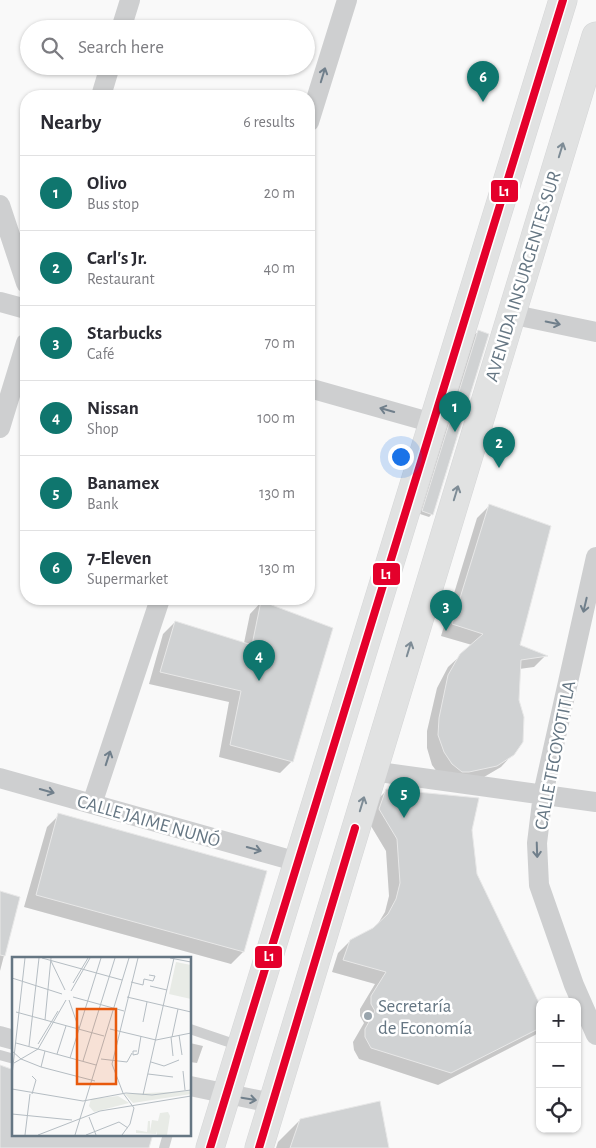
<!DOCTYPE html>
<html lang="en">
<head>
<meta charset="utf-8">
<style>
	body { margin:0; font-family:"Alegreya Sans",sans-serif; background:#f7f7f7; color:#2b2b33 }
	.controls { position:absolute; right:15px; bottom:15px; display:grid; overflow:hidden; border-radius:10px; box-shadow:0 1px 4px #0004 }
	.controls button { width:45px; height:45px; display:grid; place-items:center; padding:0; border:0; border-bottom:1px solid #e1e1e2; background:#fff; color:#2b2b33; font:25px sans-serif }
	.you { position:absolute; left:400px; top:456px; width:18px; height:18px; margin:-12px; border:4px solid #fff; border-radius:50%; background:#1a73e8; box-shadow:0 0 0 8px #1a73e833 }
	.badge { display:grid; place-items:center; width:32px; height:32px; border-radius:50%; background:#0f766e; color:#fff; font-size:16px; font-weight:700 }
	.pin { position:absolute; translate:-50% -41px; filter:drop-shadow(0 1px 2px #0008) }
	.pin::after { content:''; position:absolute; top:26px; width:18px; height:15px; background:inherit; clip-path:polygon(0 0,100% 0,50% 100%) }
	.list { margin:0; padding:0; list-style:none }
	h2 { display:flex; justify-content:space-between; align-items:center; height:65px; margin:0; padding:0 20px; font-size:21px }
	h2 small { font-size:16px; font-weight:400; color:#7c7c81 }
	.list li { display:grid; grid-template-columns:32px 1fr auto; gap:15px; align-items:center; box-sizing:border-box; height:75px; padding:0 20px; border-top:1px solid #e1e1e2 }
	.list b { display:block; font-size:19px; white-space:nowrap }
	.list p { margin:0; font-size:16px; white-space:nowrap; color:#7c7c81 }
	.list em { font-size:16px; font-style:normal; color:#7c7c81 }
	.icon { flex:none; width:28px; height:28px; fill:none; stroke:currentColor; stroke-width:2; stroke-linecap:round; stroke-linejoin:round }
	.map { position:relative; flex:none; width:596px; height:1148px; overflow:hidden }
	.search { position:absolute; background:#fff; box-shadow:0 1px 4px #0004; left:20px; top:20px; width:295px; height:55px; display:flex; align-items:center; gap:12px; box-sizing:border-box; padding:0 18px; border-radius:28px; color:#7c7c81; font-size:19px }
	.panel { position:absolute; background:#fff; box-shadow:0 1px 4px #0004; left:20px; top:90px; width:295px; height:515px; border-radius:20px }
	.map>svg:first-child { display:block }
	.shadow { fill:#0003 }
	.building { fill:#d0d2d3; stroke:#e8e8e8 }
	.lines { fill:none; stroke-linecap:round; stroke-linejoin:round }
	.secondary-casing { stroke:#d5d6d7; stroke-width:29 }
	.service { stroke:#cecfd0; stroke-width:10 }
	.minor { stroke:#cecfd0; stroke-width:20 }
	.secondary { stroke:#e1e2e2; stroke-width:28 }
	.bus-1-casing { stroke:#fff; stroke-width:11 }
	.bus-1 { stroke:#e4002b; stroke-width:8 }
	.oneway { stroke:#707f8b }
	.oneway2 { stroke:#7e8c96 }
	.poi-dot { fill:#99a4ac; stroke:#fff; stroke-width:2 }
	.labels { text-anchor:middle; stroke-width:5; stroke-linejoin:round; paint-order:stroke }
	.street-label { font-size:19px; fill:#657683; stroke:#fff }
	.poi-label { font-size:19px; fill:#657683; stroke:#fff; text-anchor:start }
	.inset-road { fill:none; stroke:#b5bdc3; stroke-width:1 }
	.view { fill:#e8590c; fill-opacity:0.15; stroke:#e8590c; stroke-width:2.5 }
	.inset-edge { fill:none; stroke:#657683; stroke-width:2.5 }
	.line-badge { stroke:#fff; stroke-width:2 }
	.badge-label { font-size:14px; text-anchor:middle; font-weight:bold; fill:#fff }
</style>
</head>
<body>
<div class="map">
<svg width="596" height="1148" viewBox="0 0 596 1148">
	<rect width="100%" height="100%" fill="#f9f9f9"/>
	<!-- shadow -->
	<path class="shadow" d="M478 332 432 514 429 517 420 514 475 334Z
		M489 506 518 646 545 656 534 667 519 669 513 754 501 767 484 777 440 776 432 765 427 748V731L437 688 448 667 472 645 441 636 477 518Z
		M261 602 292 761 280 773 219 757 229 702 149 684 163 634 175 622 244 643 250 614Z
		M387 790 470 830 476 875 540 1007V1031L535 1035 438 1085 359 1059 354 1050 353 1042 364 1023 360 1016V1009L375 984 332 972 338 953 350 941 376 927 385 912 389 896 386 851 368 821 375 802Z
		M59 815 243 952 231 964 24 907 47 827Z
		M0 892 19 898 0 971Z
		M190 1043 203 1046 197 1063 190 1062Z
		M300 1120 388 1148H276L278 1142Z"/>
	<!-- building -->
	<path class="building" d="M478 330 489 334 433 515 422 511Z
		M489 504 551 526 520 645 548 656 521 660 519 700 524 717 523 742 514 755 497 766 469 772H462L452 764 444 752 438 735 439 718 448 675 460 654 483 634 452 624Z
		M261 601 333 628 293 762 230 745 241 691 160 672 175 621 252 645Z
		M386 789 479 798 472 830 477 874 540 1005V1028L451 1073 371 1048 365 1037V1029L375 1011 371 1004V996L386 972 343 960 350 940 373 928 388 914 396 899 400 883 397 839 379 809Z
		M58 813 267 871 244 952 36 895Z
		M0 891 20 897 5 956 0 955Z
		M0 1065 14 1070V1134H153L149 1148H0Z
		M380 1101 389 1148H290L300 1119Z"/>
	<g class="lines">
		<!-- secondary casing -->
		<g class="secondary-casing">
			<path id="secondary" d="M210 1148 563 0
				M259 1148 596 36"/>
		</g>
		<!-- service -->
		<path class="service" d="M190 1029 240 1046
			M0 1055 14 1059
			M164 1148 168 1134"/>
		<!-- minor -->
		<path class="minor" d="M121 29 130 0
			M101 96 110 66
			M309 122 347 0
			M0 205 26 283
			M0 302 26 309
			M510 314 596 332
			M309 388 433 423
			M0 428 26 343
			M596 557 543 794 537 843 539 885 574 985 596 1035
			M372 771 596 802
			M0 778 298 862
			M92 804 160 599
			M0 1036 14 1040
			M190 1086 272 1103"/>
		<!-- secondary -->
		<use href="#secondary" class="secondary"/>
		<!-- bus-1 casing -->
		<g class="bus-1-casing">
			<path id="bus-1" d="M210 1148 563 0
				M259 1148 355 828"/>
		</g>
		<!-- bus-1 -->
		<use href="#bus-1" class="bus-1"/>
	</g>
	<!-- one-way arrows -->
	<defs><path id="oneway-shaft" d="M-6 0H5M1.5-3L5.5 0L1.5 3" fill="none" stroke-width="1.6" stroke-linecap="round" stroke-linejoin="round" transform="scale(1.25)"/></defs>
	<g class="oneway">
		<use href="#oneway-shaft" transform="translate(323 75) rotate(-73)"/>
		<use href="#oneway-shaft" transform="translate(553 323) rotate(12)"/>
		<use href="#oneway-shaft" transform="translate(387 410) rotate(-164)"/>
		<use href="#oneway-shaft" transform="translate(585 605) rotate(103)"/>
		<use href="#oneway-shaft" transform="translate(108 758) rotate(-72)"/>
		<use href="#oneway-shaft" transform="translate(47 791) rotate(16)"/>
		<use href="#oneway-shaft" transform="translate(254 849) rotate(16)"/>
		<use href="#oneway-shaft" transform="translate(537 850) rotate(88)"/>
		<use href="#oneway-shaft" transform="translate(249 1099) rotate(10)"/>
	</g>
	<g class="oneway2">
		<use href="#oneway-shaft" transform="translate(561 150) rotate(-73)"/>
		<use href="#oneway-shaft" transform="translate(456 493) rotate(-73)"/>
		<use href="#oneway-shaft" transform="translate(409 649) rotate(-73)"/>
		<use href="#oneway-shaft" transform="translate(362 804) rotate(-73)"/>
	</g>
	<!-- markers -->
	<circle class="poi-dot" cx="368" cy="1016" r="5"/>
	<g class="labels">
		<!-- street labels -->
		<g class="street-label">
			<text transform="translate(522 276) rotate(-73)" y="7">AVENIDA INSURGENTES SUR</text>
			<text transform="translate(554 755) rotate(-79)" y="7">CALLE TECOYOTITLA</text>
			<text transform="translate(149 820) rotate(16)" y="7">CALLE JAIME NUNÓ</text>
		</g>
		<!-- poi labels -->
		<g class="poi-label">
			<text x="378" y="1012">Secretaría<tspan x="378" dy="22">de Economía</tspan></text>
		</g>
	</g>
	<!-- overview -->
	<g transform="translate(12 957)">
		<rect width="179" height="179" fill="#f9f9f9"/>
		<path d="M164 5 179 8V42L157 37ZM179 134V137L121 146 113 137ZM106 139 117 146 82 155 77 149 79 142ZM148 156 156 155 158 159 155 178H145L144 174V177L124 176V173L135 175 136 164H138V174L140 163 146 164Z" fill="#e8ebe6"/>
		<path class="inset-road" d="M30 1 110 23M158 1 179 5M39 4 53 33M0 21 50 37M119 25 131 28 132 22 141 24 143 19 137 18M61 26 76 1M138 29 155 33M59 34 78 1M61 40 112 54M115 40 179 55M57 43 67 72M4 55 92 79M33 63 39 1M131 65 135 45M98 72 144 83 179 76M167 78 170 98M159 80 161 99M160 80 166 52M4 86 84 108M26 87 46 54M17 89 27 1M0 94 9 102 29 110 83 124M125 94H121V98L126 97 129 79M45 97 54 69M58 101 89 1M89 102 115 105 120 96M71 104 103 1M139 105 152 109 167 103M2 106 26 92 54 43M29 110 33 94M171 114 173 133M136 117 161 120M0 118 13 1M20 119 24 123 20 137M0 132 71 144 114 136 140 138 179 133M131 138 162 1M0 157 60 163M77 160 84 178M13 178 18 137M26 178 88 154 179 139M63 178 117 1M74 178 107 165 116 171M110 178 118 167 122 151 111 136 100 107 126 1"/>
		<path class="view" d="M65 52H104V127H65Z"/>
		<rect width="179" height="179" class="inset-edge"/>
	</g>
	<g class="line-badge">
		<rect x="490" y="179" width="29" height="24" rx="5" fill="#e4002b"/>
		<rect x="372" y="562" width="29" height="24" rx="5" fill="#e4002b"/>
		<rect x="254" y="945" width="29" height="24" rx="5" fill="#e4002b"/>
	</g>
	<g class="badge-label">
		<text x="504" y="196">L1</text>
		<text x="386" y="579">L1</text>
		<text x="269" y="961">L1</text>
	</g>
</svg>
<div class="controls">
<button>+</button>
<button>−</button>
<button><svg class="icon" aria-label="locate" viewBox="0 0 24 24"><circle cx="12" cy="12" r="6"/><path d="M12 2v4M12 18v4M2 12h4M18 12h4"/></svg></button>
</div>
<div class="you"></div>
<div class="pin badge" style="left:455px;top:432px">1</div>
<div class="pin badge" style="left:499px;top:468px">2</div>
<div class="pin badge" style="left:446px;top:631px">3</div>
<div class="pin badge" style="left:259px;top:681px">4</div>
<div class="pin badge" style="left:404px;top:818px">5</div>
<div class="pin badge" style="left:483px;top:102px">6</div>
<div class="search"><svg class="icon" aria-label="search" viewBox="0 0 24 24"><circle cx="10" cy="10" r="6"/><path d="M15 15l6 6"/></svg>Search here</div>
<section class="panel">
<h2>Nearby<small>6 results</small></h2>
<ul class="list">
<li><span class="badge">1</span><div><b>Olivo</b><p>Bus stop</p></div><em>20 m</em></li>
<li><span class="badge">2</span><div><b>Carl's Jr.</b><p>Restaurant</p></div><em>40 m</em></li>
<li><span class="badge">3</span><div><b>Starbucks</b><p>Café</p></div><em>70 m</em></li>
<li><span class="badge">4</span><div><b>Nissan</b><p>Shop</p></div><em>100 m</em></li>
<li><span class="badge">5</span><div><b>Banamex</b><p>Bank</p></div><em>130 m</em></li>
<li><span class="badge">6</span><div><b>7-Eleven</b><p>Supermarket</p></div><em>130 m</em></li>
</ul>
</section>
</div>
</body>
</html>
